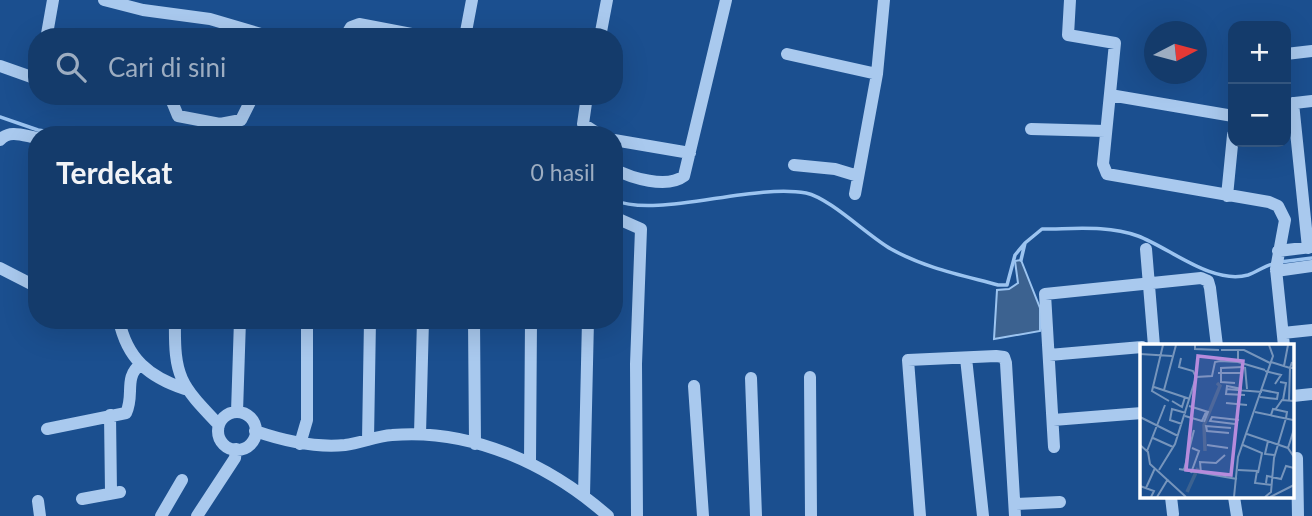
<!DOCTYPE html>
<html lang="id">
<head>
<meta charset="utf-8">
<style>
	body { margin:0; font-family:Lato,sans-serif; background:#214673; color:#f1f3f6 }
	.controls { position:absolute; right:21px; top:21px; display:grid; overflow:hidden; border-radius:14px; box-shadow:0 7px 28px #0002 }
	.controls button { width:63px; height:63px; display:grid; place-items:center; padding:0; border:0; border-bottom:2px solid #33557e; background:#143b6b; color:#f1f3f6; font:35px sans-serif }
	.compass { position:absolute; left:1144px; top:21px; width:63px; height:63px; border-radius:50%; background:#143b6b; box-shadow:0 7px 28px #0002; rotate:84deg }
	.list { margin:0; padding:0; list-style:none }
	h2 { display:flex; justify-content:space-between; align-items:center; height:91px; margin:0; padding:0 28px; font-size:30px }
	h2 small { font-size:23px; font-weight:400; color:#9dadc1 }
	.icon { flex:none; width:38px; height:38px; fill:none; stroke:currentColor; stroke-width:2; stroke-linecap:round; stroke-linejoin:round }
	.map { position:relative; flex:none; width:1312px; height:516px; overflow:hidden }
	.search { position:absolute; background:#143b6b; box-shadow:0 7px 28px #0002; left:28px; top:28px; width:595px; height:77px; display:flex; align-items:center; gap:18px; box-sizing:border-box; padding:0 24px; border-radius:28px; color:#9dadc1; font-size:26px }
	.panel { position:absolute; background:#143b6b; box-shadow:0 7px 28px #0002; left:28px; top:126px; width:595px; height:203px; border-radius:28px }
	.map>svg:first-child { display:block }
	.water { fill:#3c6290; stroke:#9cc4f0; stroke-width:2 }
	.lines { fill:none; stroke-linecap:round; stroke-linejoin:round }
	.stream { stroke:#9cc4f0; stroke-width:3.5 }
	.minor { stroke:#a9c9ee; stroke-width:12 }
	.inset-river { fill:none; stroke:#3c6290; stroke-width:3.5 }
	.inset-road { fill:none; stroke:#7695bc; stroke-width:2 }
	.view { fill:#b68bdc; fill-opacity:0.15; stroke:#b68bdc; stroke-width:3.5 }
	.inset-edge { fill:none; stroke:#fff; stroke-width:3.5 }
</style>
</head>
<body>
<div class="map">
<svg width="1312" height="516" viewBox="0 0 1312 516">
	<rect width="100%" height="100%" fill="#1b4f8f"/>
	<!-- water -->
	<path class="water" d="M1021 260 1040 308V331L994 339 997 290 1009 289 1018 283 1015 261Z"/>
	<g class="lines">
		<!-- stream -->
		<path class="stream" d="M0 117 38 130 70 135
			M71 135 90 131 102 135
			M614 200C656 219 752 183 806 193 830 198 868 236 891 249 925 268 961 275 998 285H1007L1015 255 1025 243
			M1021 260 1025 243 1042 229C1074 229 1107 225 1138 236 1170 248 1212 285 1248 275 1257 272 1264 266 1273 264
			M1280 262 1312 258"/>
		<!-- minor -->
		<path class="minor" d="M104 0 143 10 210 19 271 37
			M1070 0 1068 35 1115 43 1103 164 1107 174 1269 202 1278 206 1285 220 1276 269 1284 346
			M47 34 53 0
			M345 37 351 27 359 24 427 37
			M465 37 472 0
			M600 37 607 0
			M787 54 877 74
			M1286 54 1312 51
			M0 66 37 79
			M1110 95 1233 116
			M158 96 171 99 178 116 220 124 241 120 253 96
			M587 96 583 124 600 135
			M1293 103 1308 248
			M1286 104 1312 101
			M1031 129 1105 131
			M0 140C10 129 24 136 37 138
			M614 140 690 153
			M794 165 835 169 858 176
			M614 169C631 178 667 189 684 176L726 0
			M855 194 877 74 884 0
			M1227 196 1233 135
			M614 217 641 229 636 364 637 516
			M1146 249 1154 346
			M1278 251 1312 247
			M0 268 37 287
			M1276 271 1312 266
			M119 320C127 359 149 377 185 389
			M175 320C174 378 180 384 219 425
			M474 320 475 444
			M1283 333 1312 330
			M1049 355 1142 347
			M966 358 983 516
			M810 377 811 516
			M751 378 756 516
			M694 386 703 516
			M1293 396 1312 394
			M237 412 240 320
			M218 431a19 19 0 1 1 38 0a19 19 0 1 1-38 0Z
			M110 415 111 492
			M1053 420 1142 413
			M47 429 126 413C135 395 123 377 141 364
			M255 431C284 441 314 448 345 445 361 443 376 436 392 435 472 428 550 465 608 516
			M420 434 423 320
			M368 440 370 320
			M300 444 307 420V320
			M1054 447 1045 294 1201 278 1208 281 1210 288 1217 346
			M1297 458 1298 516
			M530 462 531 320
			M584 495 588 320
			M1171 497 1173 514
			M1234 497 1237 516
			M82 499 120 492
			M38 501 40 516
			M1015 504 1060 502
			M161 516 182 480
			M197 516 235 458 236 449
			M920 516 908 360 996 356 1004 357 1006 363 1015 516"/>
	</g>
	<!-- overview -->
	<g transform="translate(1140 344)">
		<rect width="154" height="154" fill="#1b4f8f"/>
		<path class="inset-river" d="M65 107 64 81 80 42 77 39M47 148 58 124"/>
		<path class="inset-road" d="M23 1 12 47 29 57M55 1V5L79 6M81 6H104L130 19M0 10 32 12M80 17 98 18V7M98 18 125 26M131 18 150 24 152 18M144 22 148 1M105 23 107 45M125 27 141 31 135 40M78 29H102M56 33 72 32 75 18 80 17M140 38 146 39 143 56M95 39 81 38V24L103 23M14 43 50 55M86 45 122 48M102 45 87 42 86 50 105 51M24 46 36 1M120 53 137 55 138 49 122 46M149 56 150 24H154M32 57 42 63 45 53M86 59 107 61M49 62 68 68 64 78M135 66 142 56 154 57M115 68 153 76M131 71 133 65 147 68 146 74M45 72 62 77 66 68M0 73 38 92M42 80 30 76 32 65 46 69M95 80 70 77 72 73 99 76M154 85 148 104 154 113M89 89 67 87 66 82 91 84M107 90 148 104M13 94 33 103M128 97 125 110 134 111M0 101 8 108 10 120 46 153M67 101 88 104M103 101 122 109 118 129M7 107 25 61M39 125 97 135M19 126 35 100 56 33 53 27 39 23 41 14M44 126 54 86M98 126 117 127 115 139 132 141M51 129 59 107 52 104M61 129 60 118 76 119 85 111M126 139 127 132 141 135 146 122 154 124M0 142 14 147 11 153M6 144 15 124M17 153 28 135M94 153 98 113 133 12 129 1M125 153 131 148 134 114 146 74M130 153 154 141"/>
		<path class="view" d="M58 12 103 17 91 131 46 126Z"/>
		<rect width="154" height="154" class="inset-edge"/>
	</g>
</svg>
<div class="controls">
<button>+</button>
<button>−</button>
</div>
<svg class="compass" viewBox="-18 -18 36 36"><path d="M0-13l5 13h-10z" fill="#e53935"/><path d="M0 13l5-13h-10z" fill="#9dadc1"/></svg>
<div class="search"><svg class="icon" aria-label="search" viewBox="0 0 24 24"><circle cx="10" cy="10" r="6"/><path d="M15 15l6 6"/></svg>Cari di sini</div>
<section class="panel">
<h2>Terdekat<small>0 hasil</small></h2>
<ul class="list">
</ul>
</section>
</div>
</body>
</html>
